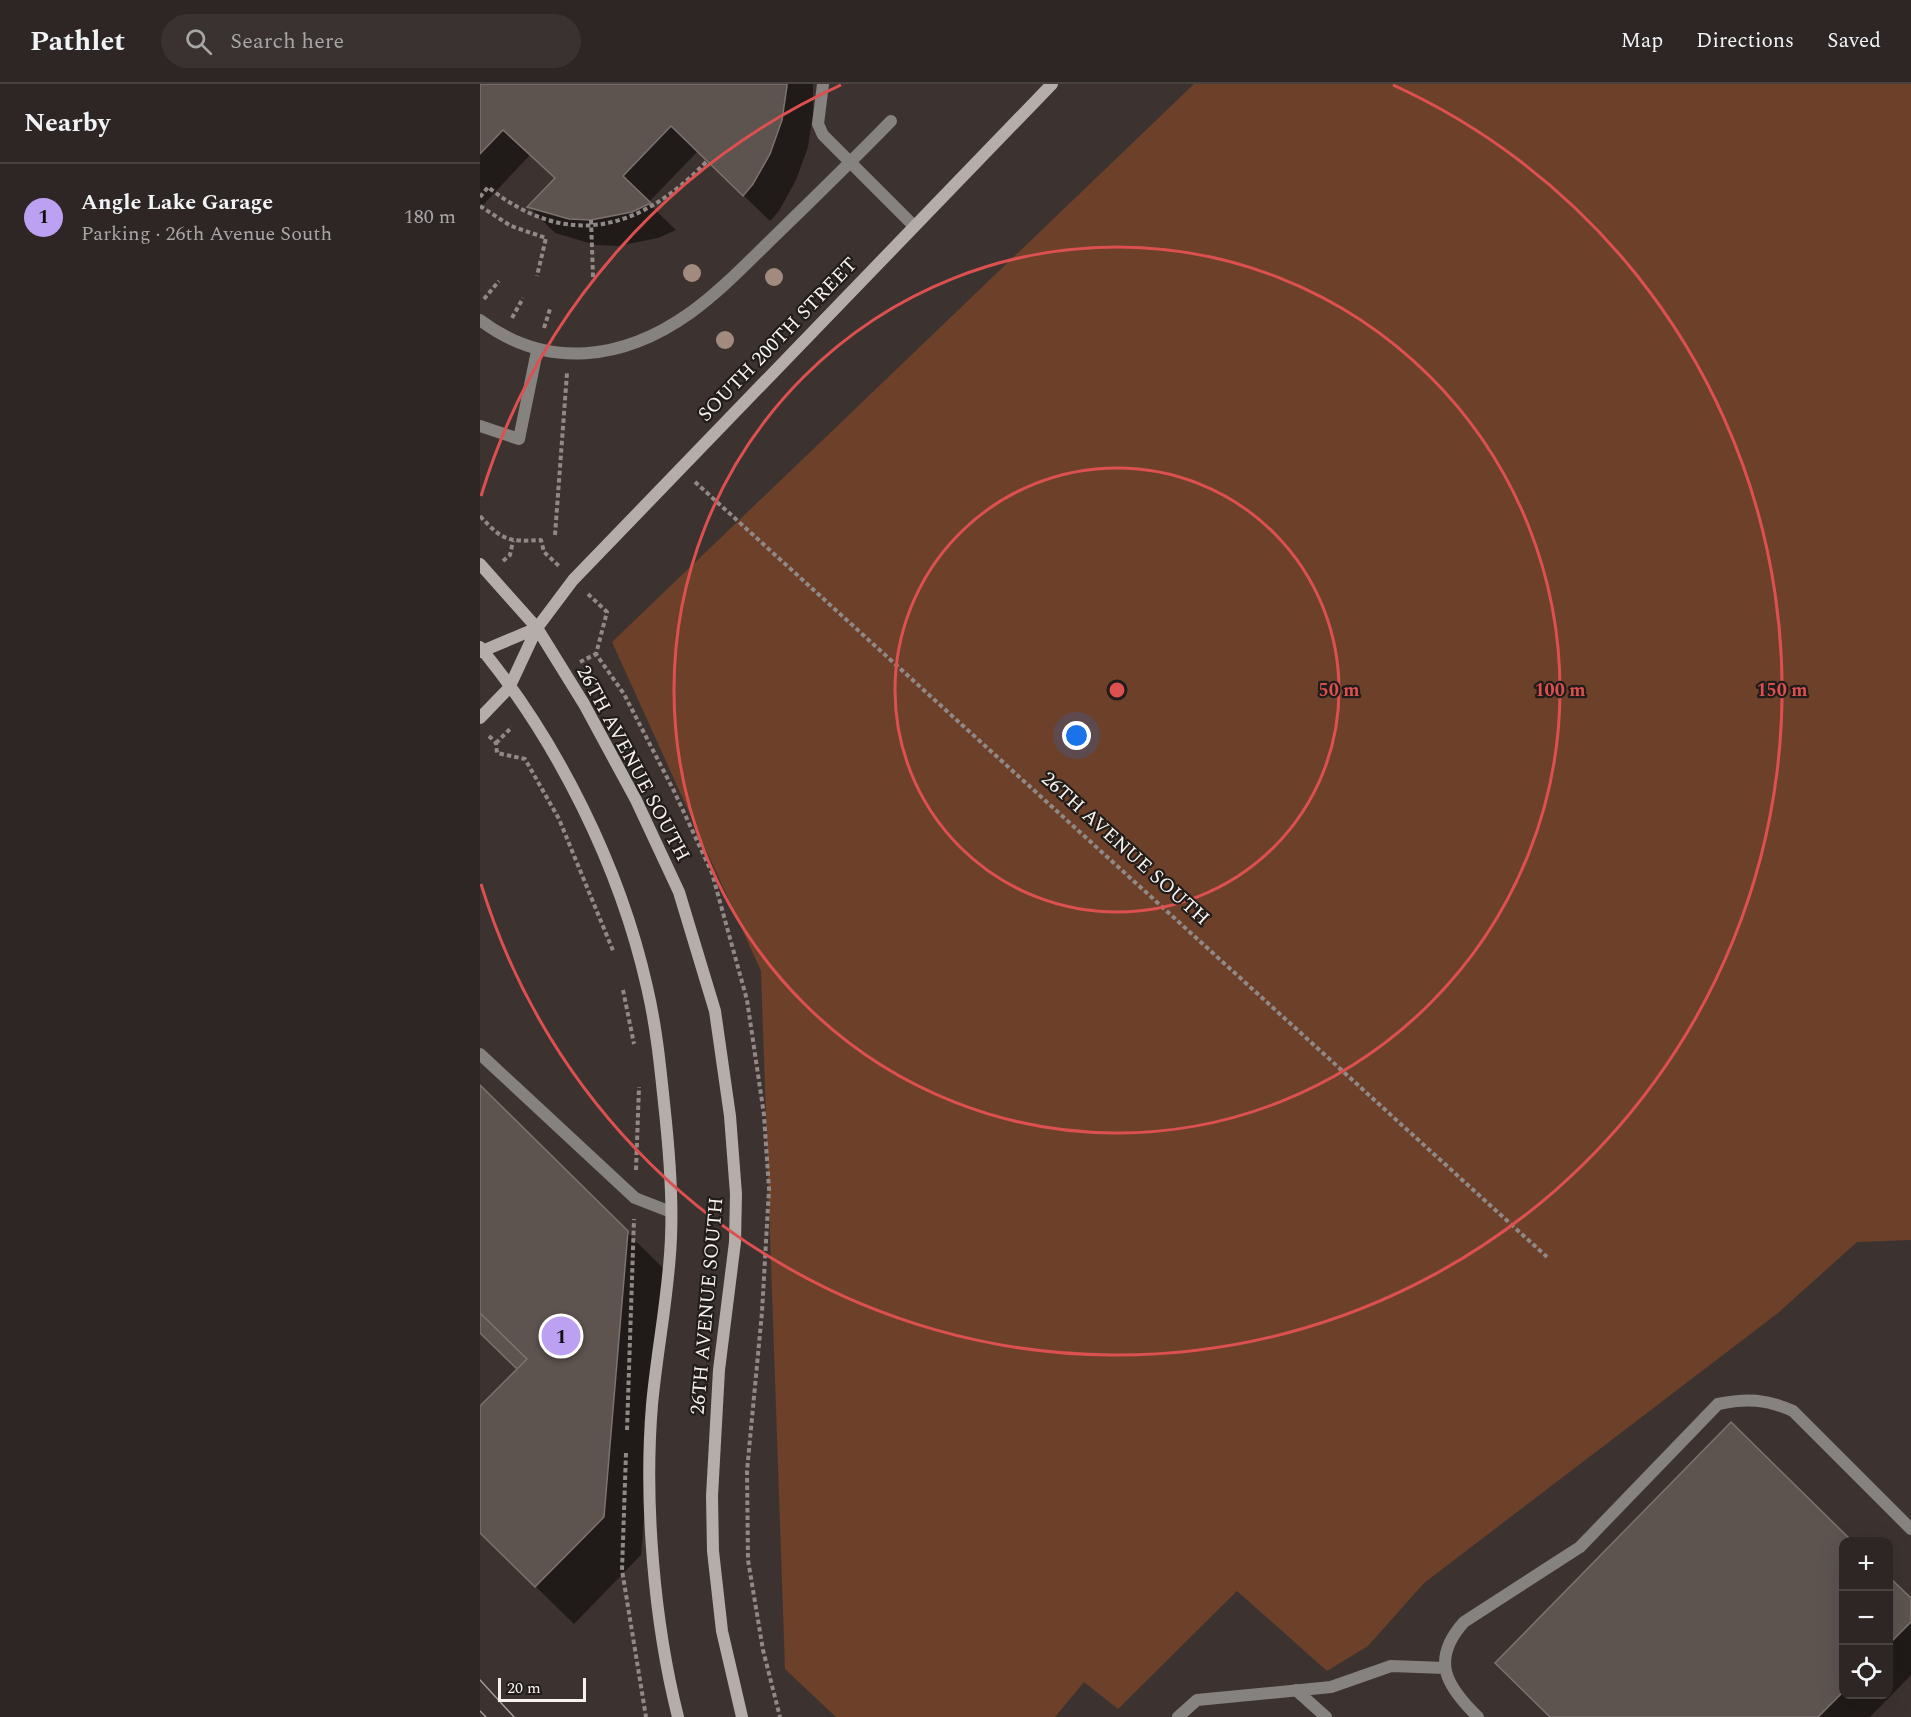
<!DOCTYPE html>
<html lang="en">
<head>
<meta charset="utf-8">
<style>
	body { margin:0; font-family:Spectral,serif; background:#393231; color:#f1f3f6 }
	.controls { position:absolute; right:18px; bottom:18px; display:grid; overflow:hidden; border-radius:12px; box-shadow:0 6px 24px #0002 }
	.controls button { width:54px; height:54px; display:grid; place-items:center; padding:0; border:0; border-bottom:2px solid #484341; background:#2d2624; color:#f1f3f6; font:30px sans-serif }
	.scale { position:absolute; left:18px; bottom:15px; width:88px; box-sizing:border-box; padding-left:6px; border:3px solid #f7f1ef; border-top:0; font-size:16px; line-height:21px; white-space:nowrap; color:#f7f1ef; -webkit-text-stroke:4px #201c1a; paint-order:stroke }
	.you { position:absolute; left:597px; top:652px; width:21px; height:21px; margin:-15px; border:4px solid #fff; border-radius:50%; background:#1a73e8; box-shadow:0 0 0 9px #1a73e833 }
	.badge { display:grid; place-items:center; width:39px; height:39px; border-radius:50%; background:#bca0f2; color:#111; font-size:20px; font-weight:700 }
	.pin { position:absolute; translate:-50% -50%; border:3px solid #fff; box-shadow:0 2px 6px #0006 }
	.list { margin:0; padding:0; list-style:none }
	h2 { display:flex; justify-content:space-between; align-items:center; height:78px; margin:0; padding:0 24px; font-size:26px }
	h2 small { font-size:20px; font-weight:400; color:#a7a5a6 }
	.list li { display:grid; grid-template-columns:39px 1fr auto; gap:18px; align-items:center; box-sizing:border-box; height:108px; padding:0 24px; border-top:2px solid #484341 }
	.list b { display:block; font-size:22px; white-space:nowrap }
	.list p { margin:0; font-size:20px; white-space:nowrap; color:#a7a5a6 }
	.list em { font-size:20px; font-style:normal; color:#a7a5a6 }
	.icon { flex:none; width:33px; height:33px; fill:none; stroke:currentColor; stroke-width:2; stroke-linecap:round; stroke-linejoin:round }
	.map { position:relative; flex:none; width:1431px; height:1633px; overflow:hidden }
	header { display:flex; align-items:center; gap:36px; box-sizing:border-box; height:84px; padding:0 30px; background:#2d2624; border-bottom:2px solid #484341 }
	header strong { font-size:28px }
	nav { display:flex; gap:33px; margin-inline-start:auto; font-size:21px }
	.search { width:420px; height:54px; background:#393231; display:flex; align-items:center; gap:15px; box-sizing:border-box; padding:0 21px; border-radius:33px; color:#a7a5a6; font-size:22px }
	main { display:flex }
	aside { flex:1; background:#2d2624 }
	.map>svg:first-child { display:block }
	.green { fill:#6d402a }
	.shadow { fill:#0007 }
	.building { fill:#5d5450; stroke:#7c736e; stroke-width:1.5 }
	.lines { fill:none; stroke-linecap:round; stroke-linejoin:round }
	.path { stroke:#918987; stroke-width:4; stroke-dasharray:4.5 3; stroke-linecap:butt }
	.lane { stroke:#868280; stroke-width:12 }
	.secondary { stroke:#b4ada9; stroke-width:12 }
	.tram { stroke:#a39b99; stroke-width:1.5 }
	.tree { fill:#a38a7f }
	.ring { fill:none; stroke:#dd5050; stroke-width:3 }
	.labels { text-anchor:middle; stroke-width:4.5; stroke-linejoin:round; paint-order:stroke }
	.street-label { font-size:20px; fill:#f7f1ef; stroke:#201c1a }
	.centre { fill:#dd5050; stroke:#201c1a; stroke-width:3 }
	.ring-label { font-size:18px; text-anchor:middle; font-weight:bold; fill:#dd5050; stroke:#201c1a; stroke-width:4.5; stroke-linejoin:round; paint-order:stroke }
</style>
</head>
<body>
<header>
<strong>Pathlet</strong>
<div class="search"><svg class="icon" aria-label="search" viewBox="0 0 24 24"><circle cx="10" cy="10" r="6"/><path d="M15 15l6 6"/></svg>Search here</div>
<nav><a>Map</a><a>Directions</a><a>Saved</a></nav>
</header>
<main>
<aside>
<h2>Nearby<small></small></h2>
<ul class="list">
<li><span class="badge">1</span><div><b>Angle Lake Garage</b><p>Parking · 26th Avenue South</p></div><em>180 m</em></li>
</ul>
</aside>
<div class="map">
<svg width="1431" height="1633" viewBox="0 0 1431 1633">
	<rect width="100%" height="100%" fill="#3c3330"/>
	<!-- green -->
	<path class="green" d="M714 0H1431V1156L1377 1158 1298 1229 944 1499 888 1562 847 1587 757 1507 638 1625 604 1598 575 1633H356L305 1585 281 887 132 558Z"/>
	<!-- shadow -->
	<path class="shadow" d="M0 0H333V29L328 63 316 96 299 127 290 137 218 67 168 119 196 146 178 154 138 162 116 161 75 149 49 123 76 95 50 71 0 124Z
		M0 1003 185 1186 161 1471 94 1540 0 1448V1324L39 1285 0 1247Z
		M1364 1458V1610H1408V1494L1431 1516V1591L1390 1633H1071Z"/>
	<!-- building -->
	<path class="building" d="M0 0H307V2L302 36 290 70 273 100 263 112 191 42 143 92 171 119 152 128 111 136 89 135 47 123 75 94 23 46 0 70Z
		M0 1001 148 1147 124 1433 55 1503 0 1449V1322L47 1275 0 1229Z
		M0 1229 47 1275 37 1285 0 1249Z
		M1251 1338 1373 1458H1364V1607L1338 1633H1070L1015 1579Z
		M1408 1492 1431 1514V1538L1408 1561Z"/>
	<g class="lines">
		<!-- path -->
		<path class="path" d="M0 113 8 103C88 167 161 146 227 77
			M0 122 31 142 66 154 57 192
			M111 136 113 193
			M4 215 19 197
			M32 234 43 214
			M64 244 70 225
			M215 398 1067 1173
			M0 432C23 457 28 458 61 456L64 468 79 482
			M75 451 87 289
			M23 477 30 471 33 457
			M108 510 127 528 116 570 144 610 194 707 232 789 267 916 284 1031 289 1105 282 1228 267 1387 268 1476 283 1566 300 1633
			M100 578 116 570
			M9 652 16 659 17 669 45 675 79 735 134 869
			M16 659 32 643
			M143 906 154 960
			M156 1086 159 1003
			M147 1346 154 1135
			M146 1369 142 1486 166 1633"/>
		<!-- lane -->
		<path class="lane" d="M343 0 338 40 343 51 434 142
			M0 236C67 287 144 276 210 229 242 206 270 176 298 149 336 112 374 75 411 37
			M0 342 39 355 57 267
			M0 970 155 1114 191 1128
			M816 1606 846 1633
			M698 1633 717 1616 851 1603 911 1582 965 1584
			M998 1633C966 1602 950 1576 984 1538L1100 1463 1238 1320C1267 1314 1286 1315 1313 1327L1431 1445"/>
		<!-- secondary -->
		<path class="secondary" d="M0 480 57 544 104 620 156 716 199 808 235 927 250 1032 256 1110 255 1158 239 1286 232 1412 233 1467 242 1547 262 1633
			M0 563C78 658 140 783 167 903 176 941 180 980 184 1019 189 1064 193 1108 191 1153 189 1210 177 1265 172 1321 164 1418 174 1538 198 1633
			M0 568 57 544
			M0 634 29 604 57 544 93 496 572 0"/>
		<!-- tram -->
		<path class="tram" d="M0 1596 34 1633
			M0 1627 6 1633"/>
	</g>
	<!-- trees -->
	<g class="tree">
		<circle cx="212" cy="189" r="9"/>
		<circle cx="294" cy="193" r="9"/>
		<circle cx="245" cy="256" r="9"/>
	</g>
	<!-- distance rings -->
	<g class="ring">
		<circle cx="637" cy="606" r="222"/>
		<circle cx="637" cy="606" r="443"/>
		<path d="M1 412A665 665 0 0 1 361 1M913 1A665 665 0 1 1 1 800"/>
	</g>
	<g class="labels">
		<!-- street labels -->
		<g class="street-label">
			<text transform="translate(297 255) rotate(-46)" y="7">SOUTH 200TH STREET</text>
			<text transform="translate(154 679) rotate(62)" y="7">26TH AVENUE SOUTH</text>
			<text transform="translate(646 764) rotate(42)" y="7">26TH AVENUE SOUTH</text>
			<text transform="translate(226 1222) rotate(-85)" y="7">26TH AVENUE SOUTH</text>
		</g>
	</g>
	<circle cx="637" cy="606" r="9" class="centre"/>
	<g class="ring-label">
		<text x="859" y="612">50 m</text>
		<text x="1080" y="612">100 m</text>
		<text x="1302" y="612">150 m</text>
	</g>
</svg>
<div class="controls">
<button>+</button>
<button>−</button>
<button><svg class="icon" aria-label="locate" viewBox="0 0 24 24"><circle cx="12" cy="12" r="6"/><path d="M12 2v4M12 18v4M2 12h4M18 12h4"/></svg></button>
</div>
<div class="scale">20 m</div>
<div class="you"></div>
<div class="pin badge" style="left:81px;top:1252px">1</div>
</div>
</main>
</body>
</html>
